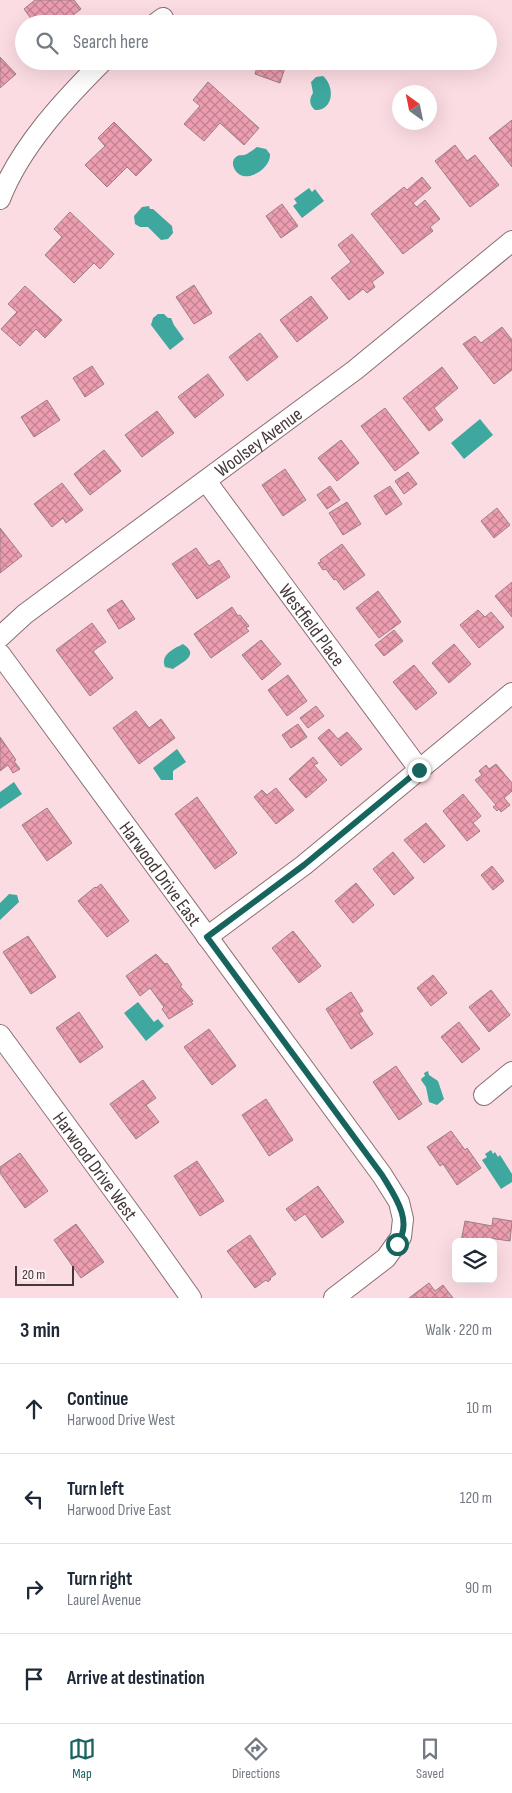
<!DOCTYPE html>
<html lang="en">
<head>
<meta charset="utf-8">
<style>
	body { margin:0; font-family:"Sofia Sans Condensed",sans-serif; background:#f2f2f3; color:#1f2937 }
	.controls { position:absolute; right:15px; bottom:15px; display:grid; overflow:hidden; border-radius:8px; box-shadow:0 5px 20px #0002 }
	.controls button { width:45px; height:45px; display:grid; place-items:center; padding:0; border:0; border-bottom:1px solid #e0e1e3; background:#fff; color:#1f2937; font:25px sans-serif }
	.compass { position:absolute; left:392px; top:85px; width:45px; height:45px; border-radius:50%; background:#fff; box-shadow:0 5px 20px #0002; rotate:327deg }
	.scale { position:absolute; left:15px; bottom:12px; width:59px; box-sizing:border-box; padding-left:5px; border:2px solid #44383a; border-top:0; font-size:14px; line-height:18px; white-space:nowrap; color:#44383a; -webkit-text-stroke:4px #fceff2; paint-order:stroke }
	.stop { position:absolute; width:15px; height:15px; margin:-11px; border:4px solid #17645e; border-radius:50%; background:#fff }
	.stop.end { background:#17645e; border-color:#fff; box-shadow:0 1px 5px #0008 }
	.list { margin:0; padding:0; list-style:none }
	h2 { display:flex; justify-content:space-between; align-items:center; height:65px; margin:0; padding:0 20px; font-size:21px }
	h2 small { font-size:16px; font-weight:400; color:#747a83 }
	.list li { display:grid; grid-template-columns:32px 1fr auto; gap:15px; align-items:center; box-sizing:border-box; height:90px; padding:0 20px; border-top:1px solid #e0e1e3 }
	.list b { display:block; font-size:19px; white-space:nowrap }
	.list p { margin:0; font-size:16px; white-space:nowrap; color:#747a83 }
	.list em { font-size:16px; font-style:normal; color:#747a83 }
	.icon { flex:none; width:28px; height:28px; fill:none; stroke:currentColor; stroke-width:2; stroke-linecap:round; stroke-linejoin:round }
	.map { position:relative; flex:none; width:512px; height:1298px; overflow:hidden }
	.search { position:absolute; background:#fff; box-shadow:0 5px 20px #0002; left:15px; right:15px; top:15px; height:55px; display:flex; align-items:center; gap:12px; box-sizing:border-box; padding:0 18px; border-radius:28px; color:#747a83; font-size:19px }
	.sheet { height:425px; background:#fff }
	nav { display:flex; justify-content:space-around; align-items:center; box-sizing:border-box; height:70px; border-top:1px solid #e0e1e3; background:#fff; font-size:14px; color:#747a83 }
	nav a { display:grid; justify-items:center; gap:2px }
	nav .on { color:#17645e }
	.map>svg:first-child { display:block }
	.water { fill:#3ea79e }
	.building { fill:url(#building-cross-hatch); stroke:#9c7f85 }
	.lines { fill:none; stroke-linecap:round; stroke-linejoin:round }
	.minor-casing { stroke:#8b6f75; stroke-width:22 }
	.minor { stroke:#fff; stroke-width:20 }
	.route { stroke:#17645e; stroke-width:6 }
	.labels { text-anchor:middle; stroke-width:4; stroke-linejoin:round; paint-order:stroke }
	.street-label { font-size:19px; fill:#44383a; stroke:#fceff2 }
</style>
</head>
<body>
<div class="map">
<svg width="512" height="1298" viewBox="0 0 512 1298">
	<defs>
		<pattern id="building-cross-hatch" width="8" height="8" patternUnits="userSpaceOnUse" patternTransform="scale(1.25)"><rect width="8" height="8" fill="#ec9daf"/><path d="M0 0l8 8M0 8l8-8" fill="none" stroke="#c1818f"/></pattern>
	</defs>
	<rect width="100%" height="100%" fill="#fcdce3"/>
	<!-- water -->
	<path class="water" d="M323 76C335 86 334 111 315 110 309 105 309 99 313 93L311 82 316 77Z
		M257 147 266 149 270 154C271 166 255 178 243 176 235 174 229 162 236 157 240 154 240 156 244 155 248 154 253 150 257 147Z
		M309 188 312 192 315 189 324 201 302 218 293 206 297 203 294 199Z
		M149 206 150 209H153L172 226 173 233 168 239 161 240 148 227H140L135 224 134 216 142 207Z
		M158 314H164L168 318H171L174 325 184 339 170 350 151 325 153 318Z
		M480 419 493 435 464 459 451 443Z
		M183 644C200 655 183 662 173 669L165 667C160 655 173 649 183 644Z
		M177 749 186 762 173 771V780H161L153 768Z
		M14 782 22 794 0 809V792Z
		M9 894 17 895 19 902 0 920V903Z
		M138 1002 154 1022 158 1019 164 1026 146 1041 124 1013Z
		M428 1071 429 1075 438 1081 444 1099 437 1105 429 1102 426 1087 421 1080 422 1078 425 1076 424 1073Z
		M491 1150 493 1154 495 1152 498 1157 500 1155 512 1174V1182L501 1189 482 1160 487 1157 485 1154Z"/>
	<!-- building -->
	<path class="building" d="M35 0H74L81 9 64 22 59 15 48 24H35L24 9Z
		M0 57 16 74 0 88Z
		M259 61H287L280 83 255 74Z
		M208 82 259 128 244 145 220 123 204 141 184 124 200 106 193 100Z
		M512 120V167L489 138Z
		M114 122 152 160 136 176 127 167 107 187 85 165 105 146 98 138Z
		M455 145 467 161 475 155 499 185 470 207 435 161Z
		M422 177 431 188 413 203 417 207 425 200 440 219 430 227 433 231 403 254 371 214 404 187 407 190Z
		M282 204 298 226 281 238 266 216Z
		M70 212 114 254 100 269 94 263 74 283 45 255 62 237 54 229Z
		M352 234 384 273 372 282 375 287 367 293 363 289 349 300 331 278 351 262 338 245Z
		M194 285 212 313 194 324 176 297Z
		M25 286 62 320 45 338 36 329 20 346 1 329 17 312 8 304Z
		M311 296 328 318 297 342 280 320Z
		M502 327 512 340V370L494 384 463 344 475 336 481 343Z
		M260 333 278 357 247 381 229 357Z
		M92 366 104 384 85 397 73 378Z
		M442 367 458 388 434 408 443 420 429 431 403 398Z
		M208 374 224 395 195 418 178 397Z
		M47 400 60 420 34 437 21 417Z
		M385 408 419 453 395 471 361 426Z
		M157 411 174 433 142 457 125 435Z
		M341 440 359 463 337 481 318 458Z
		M104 450 121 471 90 495 74 474Z
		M285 469 306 500 283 516 262 485Z
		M408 472 417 484 404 494 395 481Z
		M62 483 83 510 66 523 63 518 52 527 34 504Z
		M330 486 340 500 327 509 317 495Z
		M390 486 402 504 386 515 374 496Z
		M347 502 361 524 343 535 329 513Z
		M497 508 510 525 494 538 481 521Z
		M0 528 22 556 0 573Z
		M342 544 365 575 344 590 336 579 334 580 326 569 323 570 318 563 321 562 320 560Z
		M196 548 209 566 219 560 230 577 197 599 172 564Z
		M512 582V617L495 596Z
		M378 591 401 622 379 638 356 608Z
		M122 600 135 619 119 629 107 610Z
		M232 607 238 616 240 615 249 626 246 628 249 631 211 658 194 634Z
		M478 610 485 617 491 612 504 627 479 648 460 625Z
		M92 623 106 642 93 651 113 678 90 696 56 650Z
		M394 630 403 641 384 656 375 645Z
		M261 640 281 664 262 680 242 655Z
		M454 644 471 664 449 683 432 663Z
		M414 665 437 693 416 710 393 682Z
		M288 675 307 701 287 716 268 690Z
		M316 706 324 716 308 728 300 718Z
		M136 711 149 728 161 719 175 738 139 764 113 728Z
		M298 724 307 737 291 748 282 735Z
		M329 729 338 739 347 732 362 749 341 766 318 738Z
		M0 737 16 760 14 761 20 769 13 773 8 765 0 771Z
		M313 757 318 763 314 765 327 780 306 798 289 779Z
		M496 764 512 783V791L504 798 510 805 501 812 499 809 497 811 493 807 496 805 475 780 482 775 479 771 486 765 489 769Z
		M276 788 294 810 276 824 254 797 262 790 267 795Z
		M463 794 481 816 473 823 480 831 467 841 443 811Z
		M197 797 237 853 215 869 175 814Z
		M47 808 72 843 47 861 22 825Z
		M426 823 445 846 424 863 404 840Z
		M393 852 414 878 394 895 373 869Z
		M492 866 504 881 493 890 481 875Z
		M356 883 374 905 353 923 335 901Z
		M101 884 129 921 107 937 78 901 95 887 96 888Z
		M293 931 321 966 299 983 272 948Z
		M28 936 56 977 31 994 3 952Z
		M156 954 165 964 167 963 182 985 180 986 193 1001 191 1002 193 1004 169 1019 162 1009 164 1007 150 988 140 996 126 976Z
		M433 975 447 993 431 1006 417 988Z
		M491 990 510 1015 489 1032 469 1007Z
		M351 992 363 1011 359 1013 373 1034 351 1049 326 1009Z
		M79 1012 103 1047 80 1063 56 1028Z
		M459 1022 480 1049 462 1063 441 1037Z
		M209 1029 236 1066 212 1085 184 1047Z
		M396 1066 422 1104 399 1120 373 1082Z
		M143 1080 156 1098 146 1105 159 1122 136 1139 110 1104Z
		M266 1099 293 1140 269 1156 242 1115Z
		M451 1131 465 1150 467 1148 481 1168 457 1185 443 1164 440 1166 427 1147Z
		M20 1153 48 1191 25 1208 0 1173V1167Z
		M197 1161 224 1201 200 1216 174 1176Z
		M318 1186 344 1222 322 1238 305 1214 295 1221 286 1209Z
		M493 1218 512 1221 510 1241 489 1238V1242H461L465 1221 492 1226Z
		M76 1224 104 1262 81 1278 54 1240Z
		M250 1235 276 1274 270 1278 271 1279 268 1282 266 1280 255 1288 227 1251Z
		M429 1283 435 1291 443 1285 453 1298H409Z"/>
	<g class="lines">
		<!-- minor casing -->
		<g class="minor-casing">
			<g id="minor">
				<path d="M155 24 163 18"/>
				<path d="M0 199C20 147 64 100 103 61"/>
				<path id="s1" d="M206 481 419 769"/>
				<path id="s2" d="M0 637 25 614 355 370 512 241"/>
				<path id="s3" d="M0 654 382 1175 399 1202 403 1219 401 1237 386 1258 334 1298"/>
				<path d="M207 937 304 865 512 693"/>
				<path id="s4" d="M0 1035 142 1229 191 1298"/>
				<path d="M484 1095 512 1072"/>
			</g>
		</g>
		<!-- minor -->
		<use href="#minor" class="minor"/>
	</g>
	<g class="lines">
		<!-- route -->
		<path class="route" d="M397 1244C414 1221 394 1195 382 1175L207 937 304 865 419 770"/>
	</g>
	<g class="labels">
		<!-- street labels -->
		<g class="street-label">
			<text dy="7" stroke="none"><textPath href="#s2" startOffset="324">Woolsey Avenue</textPath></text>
			<text dy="7" stroke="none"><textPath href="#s1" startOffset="179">Westfield Place</textPath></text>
			<text dy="7" stroke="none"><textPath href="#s3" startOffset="272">Harwood Drive East</textPath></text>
			<text dy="7" stroke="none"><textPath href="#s4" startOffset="162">Harwood Drive West</textPath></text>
		</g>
	</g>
</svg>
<div class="controls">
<button><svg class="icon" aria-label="layers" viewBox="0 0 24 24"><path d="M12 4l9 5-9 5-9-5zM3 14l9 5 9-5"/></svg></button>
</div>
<svg class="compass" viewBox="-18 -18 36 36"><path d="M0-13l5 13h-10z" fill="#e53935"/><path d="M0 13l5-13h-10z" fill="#747a83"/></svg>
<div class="scale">20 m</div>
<div class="stop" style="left:397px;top:1244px"></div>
<div class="stop end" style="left:419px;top:770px"></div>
<div class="search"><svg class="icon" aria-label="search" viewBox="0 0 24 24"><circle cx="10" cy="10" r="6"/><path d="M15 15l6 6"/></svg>Search here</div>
</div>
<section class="sheet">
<h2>3 min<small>Walk · 220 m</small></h2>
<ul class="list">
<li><svg class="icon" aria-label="ahead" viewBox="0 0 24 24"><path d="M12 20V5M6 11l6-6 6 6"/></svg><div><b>Continue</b><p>Harwood Drive West</p></div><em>10 m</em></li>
<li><svg class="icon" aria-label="left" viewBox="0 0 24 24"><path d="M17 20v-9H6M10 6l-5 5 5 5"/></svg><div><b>Turn left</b><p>Harwood Drive East</p></div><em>120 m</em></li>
<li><svg class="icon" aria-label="right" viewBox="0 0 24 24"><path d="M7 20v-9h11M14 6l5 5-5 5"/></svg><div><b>Turn right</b><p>Laurel Avenue</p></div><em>90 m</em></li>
<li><svg class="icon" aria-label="arrive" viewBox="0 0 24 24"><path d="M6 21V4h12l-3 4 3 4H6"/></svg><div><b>Arrive at destination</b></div></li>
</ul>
</section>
<nav>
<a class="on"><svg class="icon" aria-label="map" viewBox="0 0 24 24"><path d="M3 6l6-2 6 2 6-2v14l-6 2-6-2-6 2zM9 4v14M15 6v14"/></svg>Map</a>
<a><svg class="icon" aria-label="directions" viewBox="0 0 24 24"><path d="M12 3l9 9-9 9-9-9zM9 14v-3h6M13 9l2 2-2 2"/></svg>Directions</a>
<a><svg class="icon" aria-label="saved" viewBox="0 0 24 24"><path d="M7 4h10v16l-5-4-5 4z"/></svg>Saved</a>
</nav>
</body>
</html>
